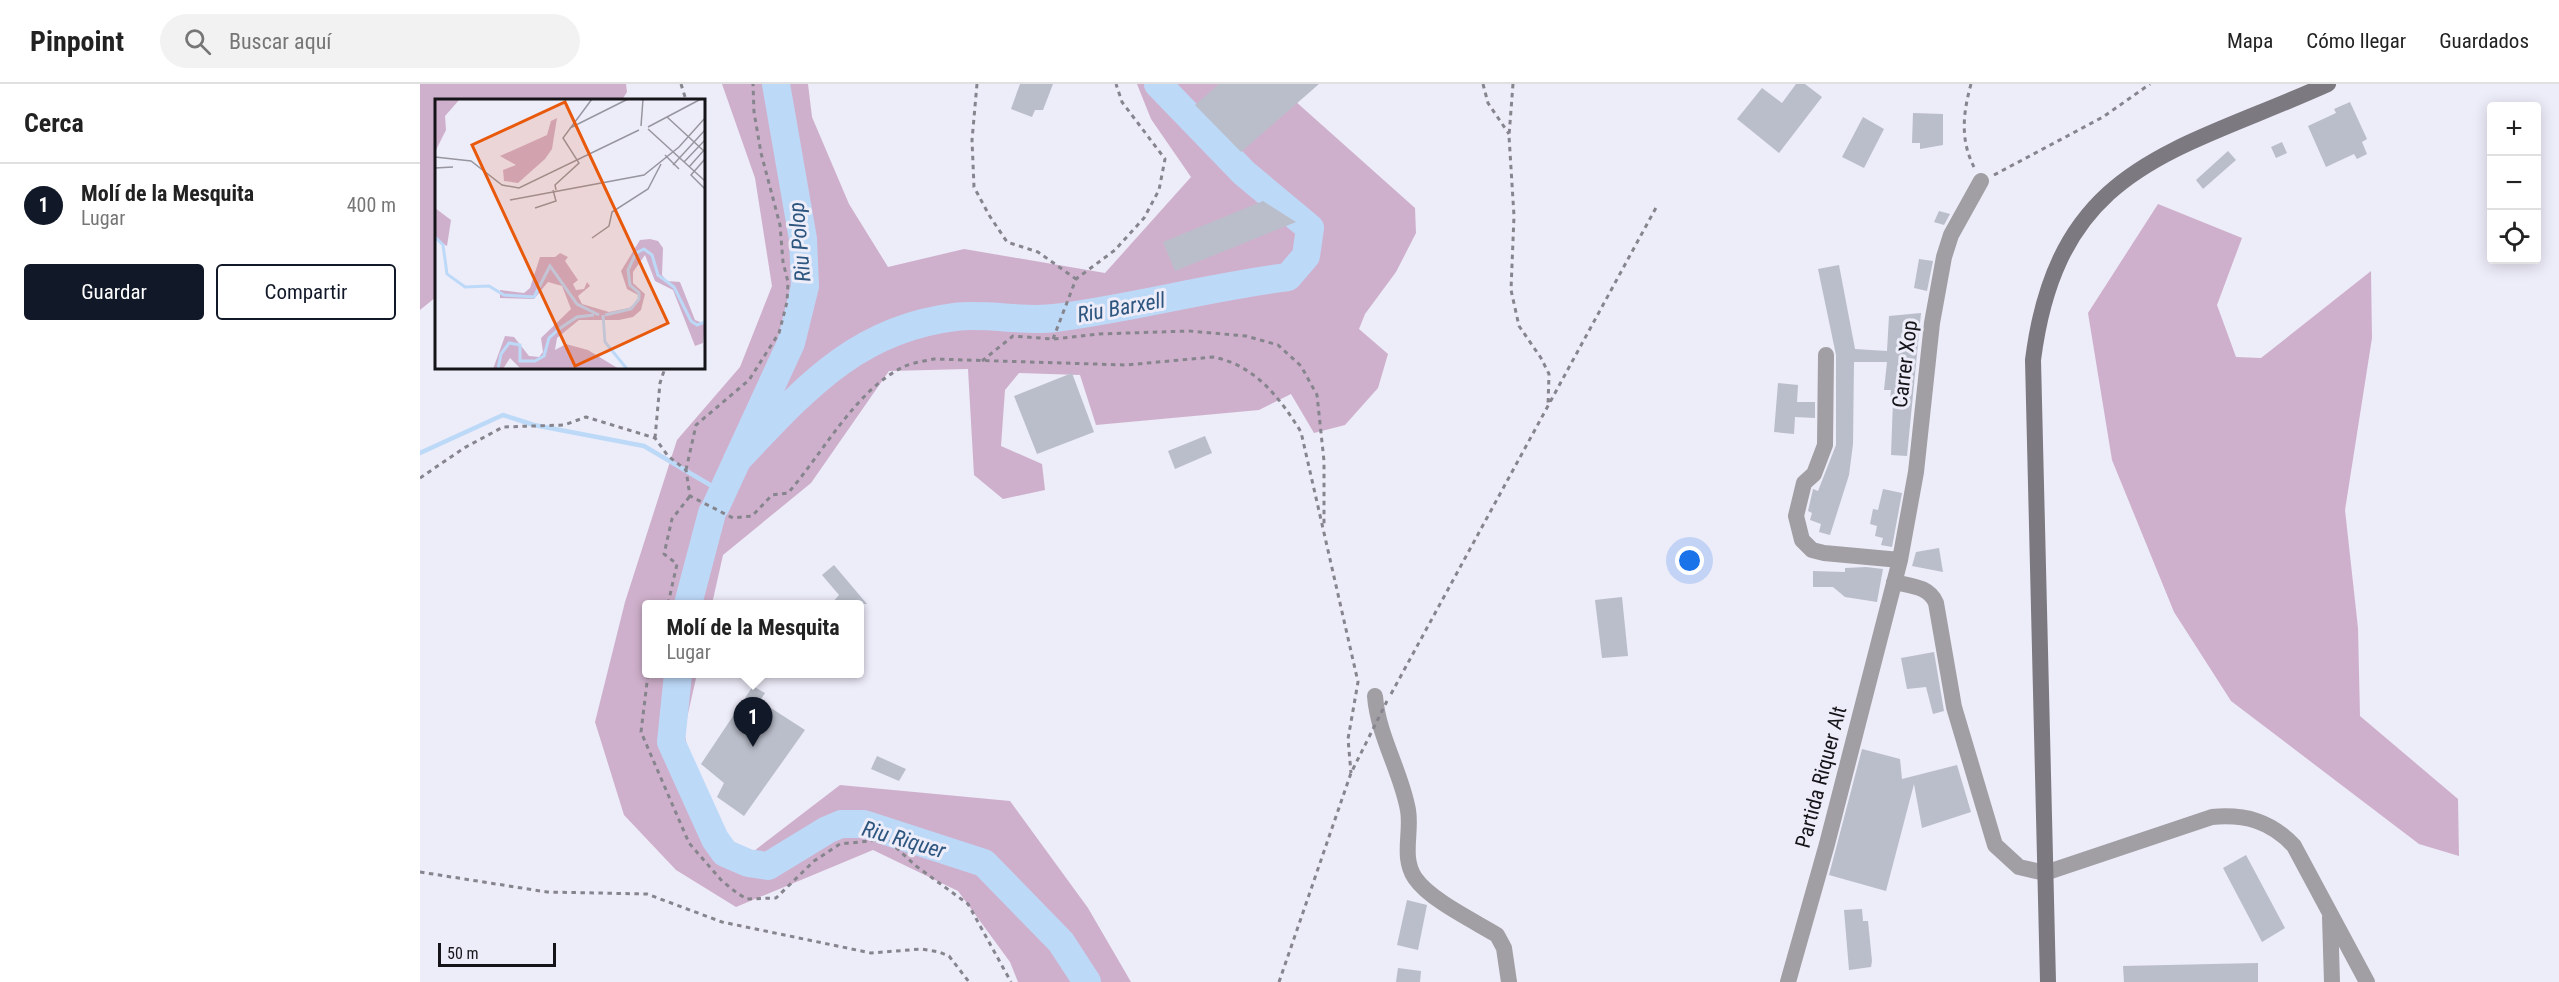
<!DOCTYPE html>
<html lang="es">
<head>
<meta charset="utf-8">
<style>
	body { margin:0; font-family:"Roboto Condensed",sans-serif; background:#f2f2f2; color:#222 }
	.controls { position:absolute; right:18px; top:18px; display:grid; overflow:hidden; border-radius:6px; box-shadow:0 3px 15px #0003 }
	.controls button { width:54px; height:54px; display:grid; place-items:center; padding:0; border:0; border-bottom:2px solid #e0e0e0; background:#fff; color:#222; font:30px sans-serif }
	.scale { position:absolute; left:18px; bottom:15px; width:118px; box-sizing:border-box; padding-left:6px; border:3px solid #151419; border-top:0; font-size:16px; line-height:21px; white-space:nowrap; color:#151419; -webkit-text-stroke:4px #edecf9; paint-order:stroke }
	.you { position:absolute; left:1270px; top:477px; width:21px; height:21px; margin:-15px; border:4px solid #fff; border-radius:50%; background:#1a73e8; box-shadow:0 0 0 9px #1a73e833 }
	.badge { display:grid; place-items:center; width:39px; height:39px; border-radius:50%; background:#111827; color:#fff; font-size:20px; font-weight:700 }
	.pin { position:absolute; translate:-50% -50px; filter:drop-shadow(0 2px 3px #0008) }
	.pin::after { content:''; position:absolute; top:32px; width:21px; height:18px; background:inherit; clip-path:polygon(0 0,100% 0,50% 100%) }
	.popup { position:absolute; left:222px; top:516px; width:222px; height:78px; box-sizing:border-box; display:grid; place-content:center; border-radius:6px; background:#fff; filter:drop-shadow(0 2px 4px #0005); font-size:20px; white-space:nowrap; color:#767676 }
	.popup b { font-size:22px; color:#222 }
	.popup::after { content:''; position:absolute; left:50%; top:100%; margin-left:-12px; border:12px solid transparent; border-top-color:#fff }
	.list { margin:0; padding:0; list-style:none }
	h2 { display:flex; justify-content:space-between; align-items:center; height:78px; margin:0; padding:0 24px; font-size:26px }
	h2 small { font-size:20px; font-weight:400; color:#767676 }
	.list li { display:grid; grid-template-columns:39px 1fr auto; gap:18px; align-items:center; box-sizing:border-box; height:84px; padding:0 24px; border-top:2px solid #e0e0e0 }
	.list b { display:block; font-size:22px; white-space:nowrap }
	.list p { margin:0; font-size:20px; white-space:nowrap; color:#767676 }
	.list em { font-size:20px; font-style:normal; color:#767676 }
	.actions { display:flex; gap:12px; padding:18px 24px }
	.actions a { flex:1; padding:14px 0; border:2px solid #111827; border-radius:6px; text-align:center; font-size:21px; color:#111827 }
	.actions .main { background:#111827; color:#fff }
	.icon { flex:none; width:33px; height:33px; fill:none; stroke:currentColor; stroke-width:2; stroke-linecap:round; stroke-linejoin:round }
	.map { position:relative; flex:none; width:2139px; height:898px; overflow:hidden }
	header { display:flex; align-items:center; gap:36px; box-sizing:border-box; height:84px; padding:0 30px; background:#fff; border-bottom:2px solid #e0e0e0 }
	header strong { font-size:28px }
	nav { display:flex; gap:33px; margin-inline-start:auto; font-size:21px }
	.search { width:420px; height:54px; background:#f2f2f2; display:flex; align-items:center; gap:15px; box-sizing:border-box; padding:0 21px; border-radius:33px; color:#767676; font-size:22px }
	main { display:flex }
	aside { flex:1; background:#fff }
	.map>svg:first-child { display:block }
	.green { fill:#cfb0cc }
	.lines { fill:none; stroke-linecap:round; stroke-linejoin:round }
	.stream { stroke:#bdd9f8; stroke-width:4.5 }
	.river { stroke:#bdd9f8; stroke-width:28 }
	.building { fill:#babeca }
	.path { stroke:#86858e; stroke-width:3; stroke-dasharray:4.5 4.5; stroke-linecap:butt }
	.minor { stroke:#a19fa4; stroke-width:16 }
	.secondary { stroke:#7d7980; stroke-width:16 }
	.path-bridge { stroke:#86858e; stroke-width:3; stroke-dasharray:4.5 4.5; stroke-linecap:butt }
	.labels { text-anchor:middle; stroke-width:6; stroke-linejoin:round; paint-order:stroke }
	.street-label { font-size:21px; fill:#151419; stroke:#edecf9 }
	.water-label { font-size:22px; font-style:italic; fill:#2d557e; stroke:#edecf9 }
	.inset-river { fill:none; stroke:#bdd9f8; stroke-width:3 }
	.inset-road { fill:none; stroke:#97969f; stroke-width:1.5 }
	.view { fill:#e8590c; fill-opacity:0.15; stroke:#e8590c; stroke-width:3 }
	.inset-edge { fill:none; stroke:#151419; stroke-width:3 }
</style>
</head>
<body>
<header>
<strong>Pinpoint</strong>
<div class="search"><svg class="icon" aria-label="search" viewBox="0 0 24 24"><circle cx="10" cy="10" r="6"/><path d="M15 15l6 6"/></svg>Buscar aquí</div>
<nav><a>Mapa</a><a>Cómo llegar</a><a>Guardados</a></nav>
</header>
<main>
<aside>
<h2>Cerca<small></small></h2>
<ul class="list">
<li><span class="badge">1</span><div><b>Molí de la Mesquita</b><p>Lugar</p></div><em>400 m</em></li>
</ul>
<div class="actions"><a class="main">Guardar</a><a>Compartir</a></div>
</aside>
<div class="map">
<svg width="2139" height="898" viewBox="0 0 2139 898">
	<rect width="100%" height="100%" fill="#edecf9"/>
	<!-- green -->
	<path class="green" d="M0 0H206L207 8 202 16H16V213L0 226Z
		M302 0H388L392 33 429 120 468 183 544 165 685 189 771 93 731 35 717 0H856L995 124 996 149 976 188 945 230 939 245 968 270 958 304 925 341 894 349 871 310 839 326 676 341 660 291 599 289 585 306 581 362 622 380 625 406 583 415 554 391 548 285 469 287 391 399 303 471 292 520H226V590H277L264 647 284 745 334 767 420 701 590 717 668 824 711 898H598L590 878 538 807 453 766 316 823 256 786 204 731 175 638 205 518 257 356 320 283 352 202 335 94Z
		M1738 120 1822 154 1797 221 1816 273 1841 274 1951 187 1952 254 1925 426 1938 544 1940 632 2038 715 2039 772 1999 760 1811 617 1754 528 1692 376 1668 229Z"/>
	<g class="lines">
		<!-- stream -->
		<path class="stream" d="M0 369 83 331 114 341 224 362 302 408"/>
		<!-- river -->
		<path class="river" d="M317 376C383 307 435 245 535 233 568 229 602 238 635 234 713 224 789 203 868 193L886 172 890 144 824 89 738 0
			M296 422 371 259 385 202 383 155 356 0
			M268 520 292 429
			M258 590 251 658 295 755 305 769 328 779 348 782 407 746 421 740H444L564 779 641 858 667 898"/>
	</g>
	<!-- building -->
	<path class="building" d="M600 0H633L623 26H615L612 33 591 25Z
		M799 0H899L821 68 775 21Z
		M1376 0H1385L1402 13 1359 69 1317 35 1342 4 1362 19Z
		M1930 18 1947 55 1942 58 1947 70 1937 75 1934 70 1906 83 1888 42 1916 29 1914 25Z
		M1493 29 1523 30V61L1500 65V59H1492Z
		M1443 33 1464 45 1444 84 1422 73Z
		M1862 58 1867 69 1856 74 1851 63Z
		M1808 67 1816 76 1783 105 1776 96Z
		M843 117 876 138 755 187 743 158Z
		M1519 127 1530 130 1524 141 1514 138Z
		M1499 175 1513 177 1507 207 1494 204Z
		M1419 181 1435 265 1467 267 1469 232 1501 229 1487 372 1471 371 1473 317H1470L1471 306H1464L1467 278H1434L1433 360 1429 391 1410 451 1399 448 1401 440 1390 436 1392 429 1388 427 1393 405 1398 407 1416 361V271L1398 185Z
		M652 289 674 348 617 370 594 312Z
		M1358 299 1378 301 1377 318H1395V334L1375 333 1374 350 1354 348Z
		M785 352 792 369 755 385 748 367Z
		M1463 405 1482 409 1472 463 1461 461 1463 454 1455 452 1457 442 1450 440 1453 425 1458 426Z
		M1519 464 1523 488 1492 482 1496 468Z
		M414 481 447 520H411L419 511 402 491Z
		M1446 483 1463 485 1457 518 1425 513 1413 503H1393V487L1425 488V484Z
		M1202 513 1208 572 1182 574 1175 516Z
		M1514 568 1524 627 1513 630 1506 603 1487 605 1481 574Z
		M333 602 345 609 340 617 385 646 324 732 297 713 304 699 281 680Z
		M1442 665 1480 675 1482 695 1537 681 1551 728 1502 744 1494 700 1466 807 1409 791Z
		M457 672 486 685 479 697 451 685Z
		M1826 771 1865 844 1842 858 1803 784Z
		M987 816 1007 821 998 866 977 861Z
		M1442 825 1443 837H1448L1452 877 1451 883 1429 886 1424 826Z
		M1838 879V898H1704L1703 882Z
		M978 884 1001 887 1000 898H976Z"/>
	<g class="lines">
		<!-- path -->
		<path class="path" d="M261 0 266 16
			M557 0 552 56 554 103 569 131 587 158 618 168 656 195
			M1063 0 1068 19 1089 50
			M1093 0 1089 52 1094 132 1091 206 1099 242 1121 274 1129 290 1128 321
			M1551 0C1543 29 1540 56 1554 83
			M1574 91 1683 33 1730 0
			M284 95V169
			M633 255 656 195 695 166 724 134 739 106 745 75 702 18 696 0
			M562 277 593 252 633 255 679 250 769 247 826 252 858 261 881 282 897 311 904 377V440
			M235 354 240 299 245 284
			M266 386 276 341 329 296 359 249 367 218 368 198 363 178 360 141 341 69 334 28 333 0
			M0 394 44 364 83 343 144 341 166 333 235 354 248 372 266 386 270 412 313 434 332 432 352 411 368 409C403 369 435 307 483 283 492 279 504 277 514 275L706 281 793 273C835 281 860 314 881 348L938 598 928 655 931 689
			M248 520 257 480 244 470 252 435 270 412
			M228 590 221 648 269 759 302 797 317 809 327 815 356 814 394 777 420 760 459 756 470 758 496 782 548 820 591 898
			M971 610 1238 120
			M0 788 127 808 227 810 302 838 451 869 501 865 519 868 529 872 549 898
			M859 898 931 689 948 655"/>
		<!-- minor -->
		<path class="minor" d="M1406 271 1405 361 1394 390 1384 399 1376 432 1382 456 1392 466 1404 469 1480 476
			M1474 498C1490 502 1509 502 1516 519L1534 623 1575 761 1599 783 1625 789 1792 733C1825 730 1851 737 1874 762L1947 898
			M955 612C958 652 981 687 988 726 992 749 981 773 995 794 1010 816 1054 837 1077 851L1084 864 1089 898
			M1910 833 1912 898
			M1368 898 1407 760 1480 476 1496 388 1512 239 1524 173 1531 151 1561 97"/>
		<!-- secondary -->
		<path class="secondary" d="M1628 898 1613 276C1638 80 1755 69 1908 0"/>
		<!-- path-bridge -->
		<path class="path-bridge" d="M949 653 967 617"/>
	</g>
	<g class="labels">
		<!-- street labels -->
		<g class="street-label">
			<text transform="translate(1485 280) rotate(-83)" y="7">Carrer Xop</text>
			<text transform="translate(1401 693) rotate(-75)" y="7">Partida Riquer Alt</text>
		</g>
		<!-- water labels -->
		<g class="water-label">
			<text transform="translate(379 158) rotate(-95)" y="8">Riu Polop</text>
			<text transform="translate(701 223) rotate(-10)" y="8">Riu Barxell</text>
			<text transform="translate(484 755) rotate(16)" y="8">Riu Riquer</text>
		</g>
	</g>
	<!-- overview -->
	<g transform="translate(15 15)">
		<rect width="270" height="270" fill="#edecf9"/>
		<path d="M0 0H25L10 17 11 31 0 53ZM122 19 117 50 110 60 83 84 69 82 68 71 81 66 65 57 112 36 116 22ZM0 109 16 121 12 147 0 140ZM215 140 223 142 228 149 227 176 232 182 245 183 260 221 270 225 268 244 260 247 238 191 220 182 210 156 198 173V184L210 195 206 211 198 218 184 221H144L122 239 120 251 131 245 153 251 184 270H86L75 259 68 270H58L70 237 79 238 94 257 104 258 108 253 106 239 136 210 127 187 113 183 99 200 65 199V191L89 194 95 189 105 158H120L125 154 133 158 130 162 143 181 138 185 141 191 149 190 152 183 155 187 143 197 147 205 174 213 194 209 203 202V196L192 190 186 172 205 141Z" fill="#cfb0cc"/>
		<path class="inset-river" d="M0 138 8 146 12 175 30 188 54 187 69 196 99 198 115 167 142 205 164 216M168 216 170 243 192 270M170 216 196 210 204 200V194L195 186 193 171 201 154 209 150 217 156 223 176 239 188 256 222 262 226 270 223M63 270 66 255 74 244 85 246V262H100L109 257 114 239 124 230 142 218 159 216"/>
		<path class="inset-road" d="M232 18 270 53M206 27 208 0M213 28 266 0M135 29 193 0M213 30 270 82M230 56 244 70M0 58 36 62 67 86 84 89 204 31M270 60 256 76 270 90M249 63 270 41M238 66 270 31M254 68 270 50M0 69 18 68M121 91 120 86 144 64 128 39 157 0M75 101 209 76 244 48 270 19M100 109 121 102 118 91M157 139 174 127 177 113 213 90 226 65"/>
		<path class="view" d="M130 3 233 224 140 267 37 46Z"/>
		<rect width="270" height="270" class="inset-edge"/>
	</g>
</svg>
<div class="controls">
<button>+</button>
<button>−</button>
<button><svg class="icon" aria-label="locate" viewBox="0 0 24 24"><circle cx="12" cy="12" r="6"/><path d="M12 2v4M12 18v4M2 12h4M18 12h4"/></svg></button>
</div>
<div class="scale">50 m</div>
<div class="you"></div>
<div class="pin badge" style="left:333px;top:663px">1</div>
<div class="popup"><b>Molí de la Mesquita</b>Lugar</div>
</div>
</main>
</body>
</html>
